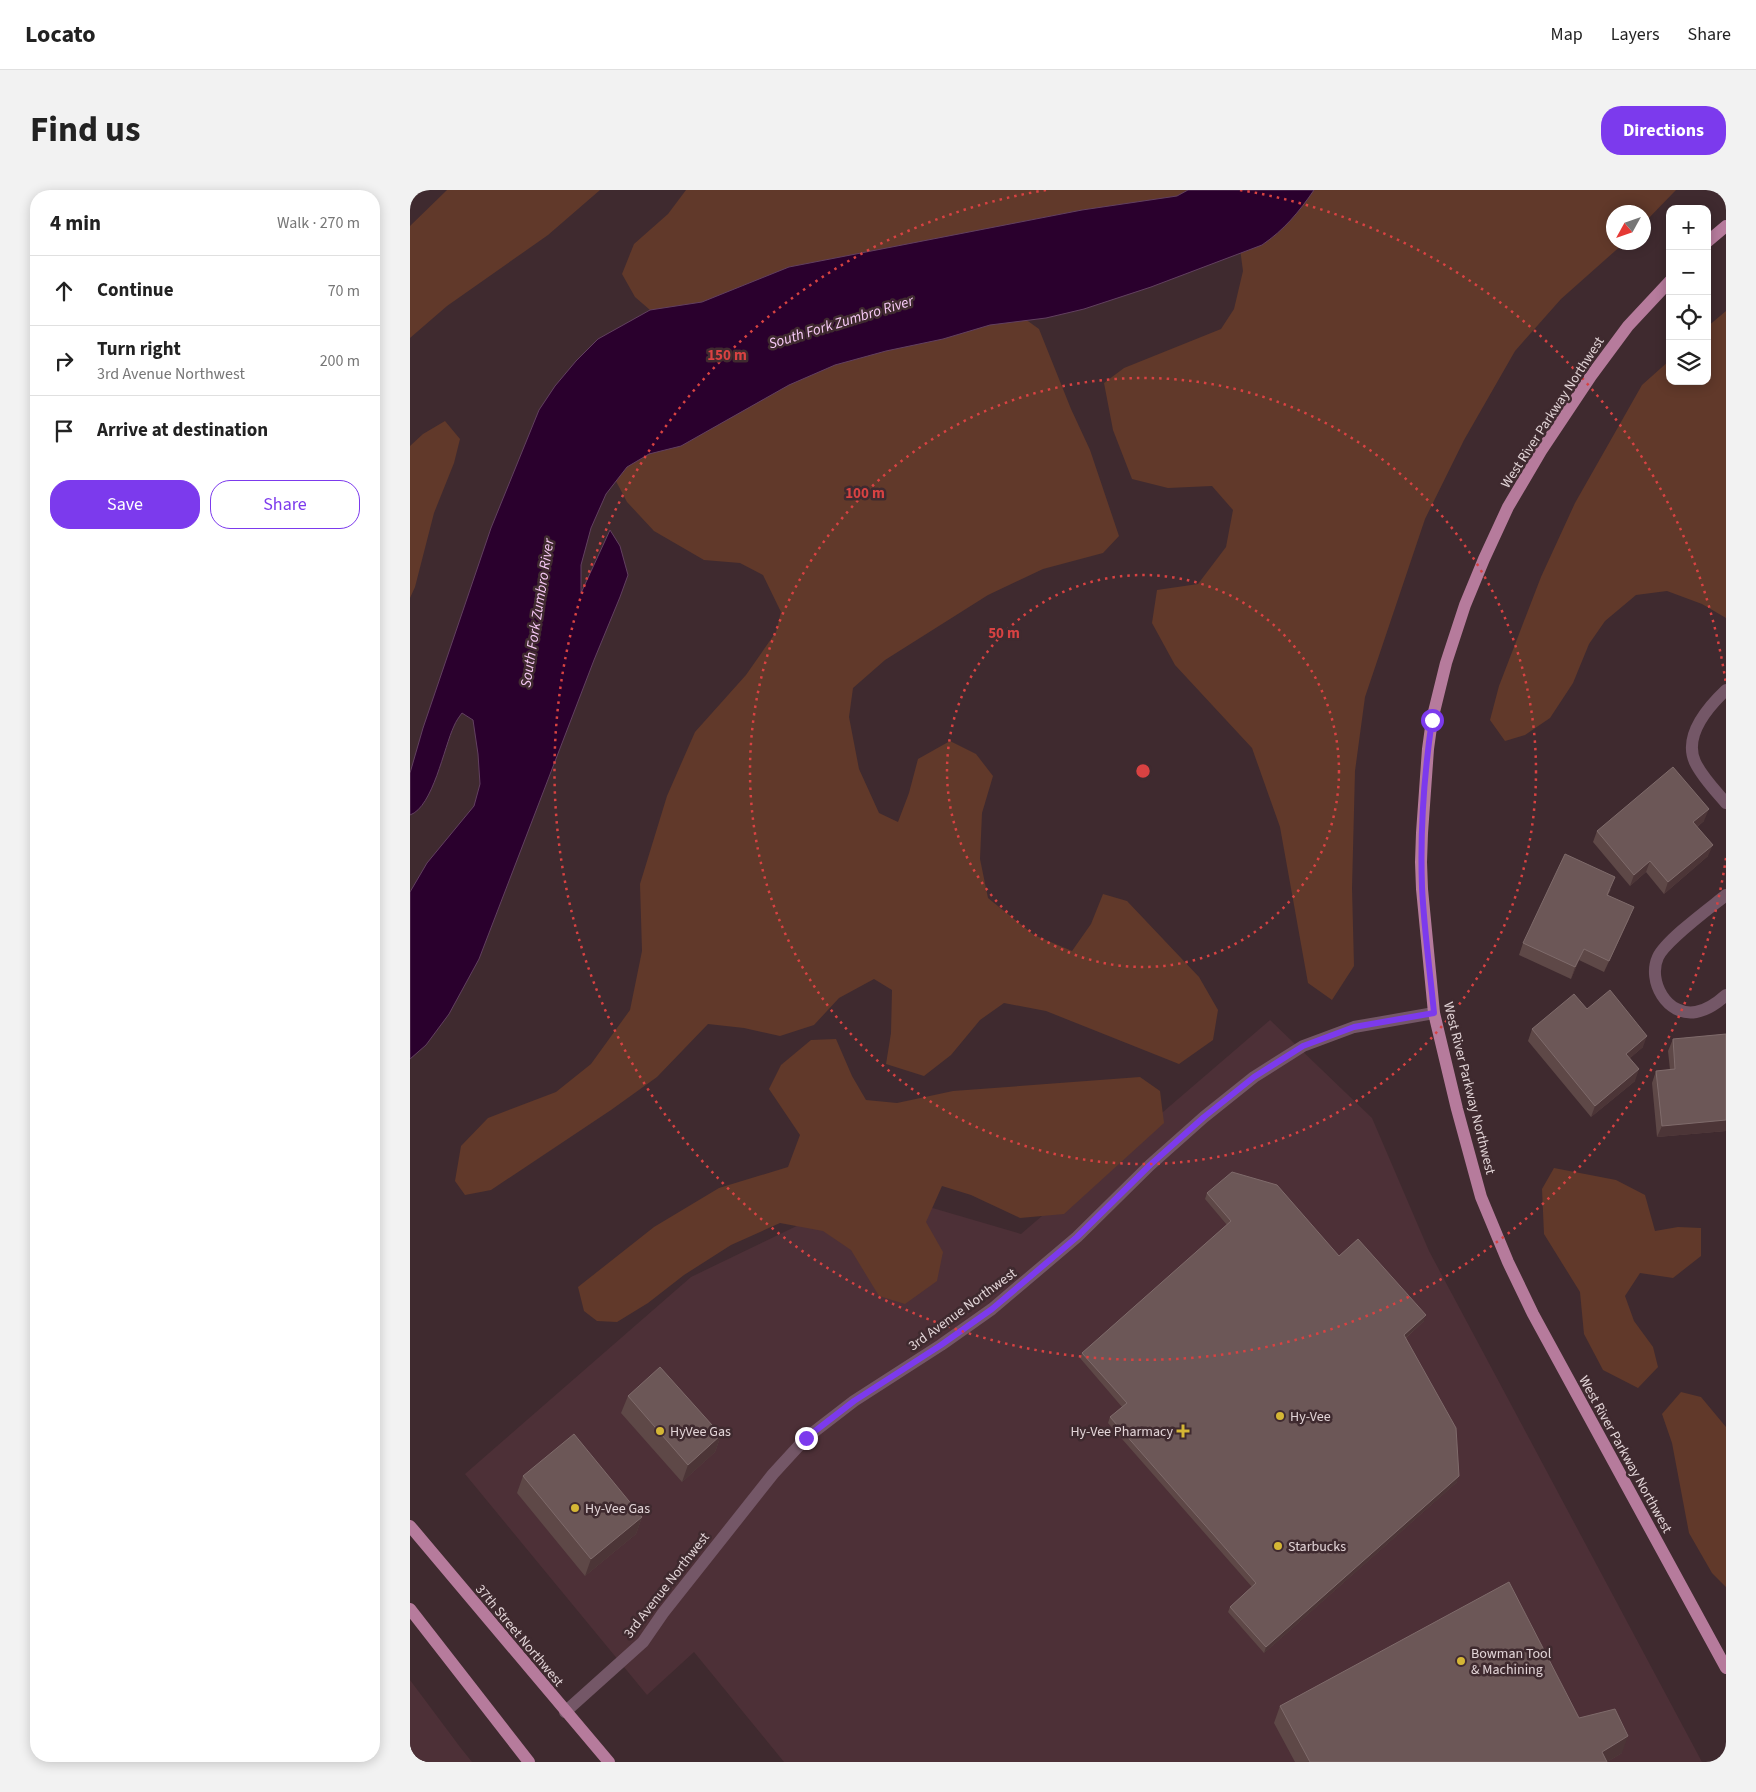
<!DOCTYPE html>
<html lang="en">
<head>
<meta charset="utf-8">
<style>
	body { margin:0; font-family:"Source Sans 3",sans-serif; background:#f2f2f2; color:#222 }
	.controls { position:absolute; right:15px; top:15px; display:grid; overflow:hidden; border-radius:10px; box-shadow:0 2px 12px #0003 }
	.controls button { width:45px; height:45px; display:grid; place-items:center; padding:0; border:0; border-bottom:1px solid #e0e0e0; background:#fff; color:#222; font:25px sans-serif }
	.compass { position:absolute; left:1196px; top:15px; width:45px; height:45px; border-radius:50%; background:#fff; box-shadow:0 2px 12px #0003; rotate:230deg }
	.stop { position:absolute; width:15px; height:15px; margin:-11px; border:4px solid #7c3aed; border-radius:50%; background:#fff }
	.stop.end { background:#7c3aed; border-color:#fff; box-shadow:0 1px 5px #0008 }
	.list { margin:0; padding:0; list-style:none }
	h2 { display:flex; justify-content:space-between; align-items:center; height:65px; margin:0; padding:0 20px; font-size:21px }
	h2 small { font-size:16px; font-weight:400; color:#767676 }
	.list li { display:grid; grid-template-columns:32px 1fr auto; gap:15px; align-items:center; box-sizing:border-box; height:70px; padding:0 20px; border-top:1px solid #e0e0e0 }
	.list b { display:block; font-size:19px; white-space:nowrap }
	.list p { margin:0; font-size:16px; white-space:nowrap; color:#767676 }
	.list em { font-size:16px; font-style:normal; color:#767676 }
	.actions { display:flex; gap:10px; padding:15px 20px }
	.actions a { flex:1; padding:11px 0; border:1px solid #7c3aed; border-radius:20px; text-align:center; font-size:18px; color:#7c3aed }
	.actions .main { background:#7c3aed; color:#fff }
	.icon { flex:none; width:28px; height:28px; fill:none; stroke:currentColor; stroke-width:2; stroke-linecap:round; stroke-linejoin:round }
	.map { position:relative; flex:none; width:1316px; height:1572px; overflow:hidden; border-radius:20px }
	header { display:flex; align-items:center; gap:30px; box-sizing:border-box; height:70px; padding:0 25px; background:#fff; border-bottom:1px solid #e0e0e0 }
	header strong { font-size:24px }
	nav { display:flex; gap:28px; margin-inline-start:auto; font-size:18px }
	.intro { display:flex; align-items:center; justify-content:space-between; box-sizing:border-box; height:120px; padding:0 30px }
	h1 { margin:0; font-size:35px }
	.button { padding:12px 22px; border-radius:20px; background:#7c3aed; color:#fff; font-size:18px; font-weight:700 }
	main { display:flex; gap:30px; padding:0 30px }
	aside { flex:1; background:#fff; border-radius:20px; box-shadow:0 2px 12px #0003 }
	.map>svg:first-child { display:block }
	.built { fill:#4d3037 }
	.green { fill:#61392a }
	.water { fill:#2a002d; stroke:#624060 }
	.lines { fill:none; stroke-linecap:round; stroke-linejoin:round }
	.minor { stroke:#745767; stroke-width:12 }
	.major { stroke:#b67b9c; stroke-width:12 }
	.wall { fill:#5e4847 }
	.shaded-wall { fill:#4c3537 }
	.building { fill:#6c5757; stroke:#7f6b6b }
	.route { stroke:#7c3aed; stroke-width:6 }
	.ring { fill:none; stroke:#d84242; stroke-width:2.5; stroke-dasharray:2.5 5 }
	.poi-dot { fill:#d4b635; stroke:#3f2a2f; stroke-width:2 }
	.labels { text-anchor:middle; stroke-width:5; stroke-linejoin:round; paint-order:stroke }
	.street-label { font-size:14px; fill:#e3d5d8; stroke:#3f2a2f }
	.poi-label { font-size:14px; fill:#e3d5d8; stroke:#3f2a2f; text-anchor:start }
	.water-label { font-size:15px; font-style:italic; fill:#f7c9f6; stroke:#3f2a2f }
	.centre { fill:#d84242; stroke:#3f2a2f; stroke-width:2.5 }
	.ring-label { font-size:15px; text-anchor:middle; font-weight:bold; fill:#d84242; stroke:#3f2a2f; stroke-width:5; stroke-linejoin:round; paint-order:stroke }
</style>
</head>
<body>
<header>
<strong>Locato</strong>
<nav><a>Map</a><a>Layers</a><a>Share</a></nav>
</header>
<div class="intro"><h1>Find us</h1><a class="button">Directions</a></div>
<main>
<aside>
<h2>4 min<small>Walk · 270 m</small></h2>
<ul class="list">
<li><svg class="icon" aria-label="ahead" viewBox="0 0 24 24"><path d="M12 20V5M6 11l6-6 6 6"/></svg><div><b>Continue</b></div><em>70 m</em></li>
<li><svg class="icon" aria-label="right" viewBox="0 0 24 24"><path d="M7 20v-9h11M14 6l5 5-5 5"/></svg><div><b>Turn right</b><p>3rd Avenue Northwest</p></div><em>200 m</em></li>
<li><svg class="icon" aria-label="arrive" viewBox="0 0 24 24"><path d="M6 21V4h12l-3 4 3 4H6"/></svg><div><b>Arrive at destination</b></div></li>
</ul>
<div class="actions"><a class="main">Save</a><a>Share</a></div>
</aside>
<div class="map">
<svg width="1316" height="1572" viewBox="0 0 1316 1572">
	<rect width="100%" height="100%" fill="#3f2a2f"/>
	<!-- built -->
	<path class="built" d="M860 830 962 928 1019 1061 1292 1572H374L284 1462 237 1505 55 1284 281 1087 461 1000 611 1044Z
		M0 1490 50 1557 62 1572H0Z"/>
	<!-- green -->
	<path class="green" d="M37 0H190L138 45 37 116 0 148V36Z
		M276 0H778L768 6 291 126 240 120 225 107 212 84 224 54 258 24Z
		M870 0H1266L1234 33V22H1204V52L1214 53 1151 109 1105 161 1054 250 1015 329 955 507 945 581 942 698 944 776 922 810 898 793 870 637 842 558 765 475 742 433 747 400 788 394 816 357 823 320 802 296 758 298 722 289 703 240 694 193 714 178 811 139 824 119 833 81 829 51Z
		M597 116 629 139 661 219 680 260 709 346 693 363 633 379 578 405 475 470 443 498 439 527 449 579 469 623 488 632 499 603 508 569 540 551 566 564 583 586 572 623 570 669 578 708 624 745 662 761 681 734 693 704 717 711 789 787 808 820 803 850 769 874 636 821 594 813 570 830 541 865 514 886 476 874 481 843 482 800 464 789 429 808 404 835 370 846 334 838 298 834 247 887 201 920 81 1000 55 1005 45 991 51 956 78 928 146 902 181 874 220 820 232 761 230 694 257 606 285 542 336 485 366 442 371 422 353 385 330 373 294 370 244 341 217 312 198 276 188 249Z
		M1316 121V428L1292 414 1257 401 1226 405 1195 431 1179 454 1163 493 1140 528 1115 545 1095 551 1080 530 1089 496 1109 444 1131 387 1165 313 1232 195 1260 170V191H1297V137Z
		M35 231 50 249 44 273 24 323 5 397 0 408V256L13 244Z
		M426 849 442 886 456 910 487 913 543 901 730 887 750 901 754 933 654 1024 610 1028 561 1005 532 996 516 1032 533 1062 527 1091 495 1114 469 1106 441 1060 413 1041 370 1033 321 1055 274 1085 238 1113 207 1132 187 1131 174 1121 168 1097 244 1037 309 998 378 977 390 945 359 899 371 875 401 850Z
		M1144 978 1206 990 1235 1005 1245 1041 1268 1037 1291 1038V1066L1263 1088 1230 1083 1215 1106 1224 1131 1243 1157 1248 1177 1228 1198 1193 1180 1174 1144 1170 1102 1134 1044 1132 999Z
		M1271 1202 1291 1207 1316 1237V1397L1302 1383 1279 1343 1262 1253 1252 1224Z"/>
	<!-- water -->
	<path class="water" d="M778 0H904C889 22 874 40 852 55L741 97 674 119 636 128 580 135 533 149 476 161 425 175 379 195 271 256 239 264 217 277 196 304 181 338 171 375V403L200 340 210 356 218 385 210 407 184 470 69 769 39 824 16 855 0 869V702L17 673 64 616 70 594 68 564 63 530 52 523C49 527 46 531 44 536 34 557 23 617 0 625V583L13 538 81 338 129 220 145 196 166 171 188 149 240 120 292 112 379 77 672 20 767 6Z"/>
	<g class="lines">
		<!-- minor -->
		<path class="minor" d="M1316 500C1298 517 1273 545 1285 572 1292 587 1305 600 1316 613
			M1316 705C1300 718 1256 750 1248 767 1237 791 1257 827 1286 822 1298 820 1307 813 1316 805
			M155 1522 233 1452 253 1423 363 1284 396 1248 444 1211 531 1155 582 1119 667 1047 740 975 794 927 844 887 893 856 944 837 1024 823"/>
		<!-- major -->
		<path class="major" d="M1297 52 1316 36
			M1260 91 1218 136 1181 186 1131 261 1098 317 1074 369 1055 415 1036 473 1022 530 1018 559 1012 643 1011 672 1012 699 1024 823 1047 919 1071 1007 1098 1072 1123 1124 1316 1478
			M0 1336 199 1572
			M0 1419 119 1572"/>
	</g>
	<!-- wall -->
	<path class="wall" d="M1294 631 1287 637 1298 666 1254 704 1236 682 1220 696 1183 652 1187 641Z
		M1201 699 1198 705 1219 729 1194 782 1169 770 1161 789 1109 765 1113 753Z
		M1177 819 1233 857 1220 868 1225 891 1181 927 1118 851 1122 839Z
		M1316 844V941L1247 947 1242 893 1246 881 1260 880 1258 861 1263 849Z
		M797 1003 929 1066 1014 1131 996 1148 1047 1292 854 1463 818 1422 820 1417 842 1397 698 1233 700 1227 712 1217 670 1168 672 1163 817 1035 795 1009Z
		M218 1206 311 1245 305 1262 272 1292 211 1223Z
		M113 1286 232 1327 226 1344 175 1386 107 1303Z
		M870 1516 1169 1528 1212 1563 1197 1572H885L864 1533Z"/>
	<!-- shaded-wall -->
	<path class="shaded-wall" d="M1299 619 1294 631 1279 643 1283 632Z
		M1303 655 1298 666 1254 704 1258 692Z
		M1240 671 1236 682 1220 696 1224 685Z
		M1224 717 1219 729 1194 782 1199 771Z
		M1174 759 1169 770 1161 789 1165 777Z
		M1237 846 1233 857 1212 875 1216 864Z
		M1229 879 1225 891 1181 927 1185 916Z
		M1316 930V941L1247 947 1252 936Z
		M1016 1125 1014 1131 992 1151 994 1145Z
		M311 1245 305 1262 272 1292 278 1275Z
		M1049 1286 1047 1292 854 1463 856 1457Z
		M232 1327 226 1344 175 1386 181 1369Z
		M1218 1546 1212 1563 1197 1572 1192 1562Z"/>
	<!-- building -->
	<path class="building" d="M1263 577 1299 619 1283 632 1303 655 1258 692 1240 671 1224 685 1187 641Z
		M1155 664 1205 687 1197 705 1224 717 1199 771 1174 759 1165 777 1113 753Z
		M1200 800 1237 846 1216 864 1229 879 1185 916 1122 839 1164 804 1177 819Z
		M1316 844V930L1252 936 1246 881 1265 879 1263 849Z
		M822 982 867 995 929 1066 948 1049 1016 1125 994 1145 1046 1238 1049 1286 856 1457 820 1417 846 1393 700 1227 717 1213 672 1163 821 1031 797 1003Z
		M250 1177 311 1245 278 1275 218 1206Z
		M164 1244 232 1327 181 1369 113 1286Z
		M1099 1392 1169 1528 1205 1519 1218 1546 1192 1562 1197 1572H900L870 1516Z"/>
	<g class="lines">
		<!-- route -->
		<path class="route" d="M396 1248 444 1211 531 1155 582 1119 667 1047 740 975 794 927 844 887 893 856 944 837 1024 823C1020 781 1014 739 1012 697 1010 642 1014 585 1022 530"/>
	</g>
	<!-- distance rings -->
	<g class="ring">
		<circle cx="733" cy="581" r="196"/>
		<circle cx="733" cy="581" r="393"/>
		<path d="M1316 668A589 589 0 1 1 636 0M830 0A589 589 0 0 1 1316 494"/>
	</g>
	<!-- markers -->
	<g class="poi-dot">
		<circle cx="870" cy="1226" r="5"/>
		<circle cx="250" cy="1241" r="5"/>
		<path d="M770.5 1233.5h5v5h5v5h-5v5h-5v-5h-5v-5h5z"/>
		<circle cx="165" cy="1318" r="5"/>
		<circle cx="868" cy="1356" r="5"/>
		<circle cx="1051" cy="1471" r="5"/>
	</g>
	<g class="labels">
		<!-- street labels -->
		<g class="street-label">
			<text transform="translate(1142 222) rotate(-57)" y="5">West River Parkway Northwest</text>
			<text transform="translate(1060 898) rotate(76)" y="5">West River Parkway Northwest</text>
			<text transform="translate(552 1119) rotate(-36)" y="5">3rd Avenue Northwest</text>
			<text transform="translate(1216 1264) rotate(61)" y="5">West River Parkway Northwest</text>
			<text transform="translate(256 1395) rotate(-52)" y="5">3rd Avenue Northwest</text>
			<text transform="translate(110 1445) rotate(50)" y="5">37th Street Northwest</text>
		</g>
		<!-- poi labels -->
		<g class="poi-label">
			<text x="880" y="1231">Hy-Vee</text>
			<text x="260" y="1246">HyVee Gas</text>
			<text x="763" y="1246" text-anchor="end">Hy-Vee Pharmacy</text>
			<text x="175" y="1323">Hy-Vee Gas</text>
			<text x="878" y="1361">Starbucks</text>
			<text x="1061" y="1468">Bowman Tool<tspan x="1061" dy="16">&amp; Machining</tspan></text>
		</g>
		<!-- water labels -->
		<g class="water-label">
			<text transform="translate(431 132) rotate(-17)" y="5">South Fork Zumbro River</text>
			<text transform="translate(127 423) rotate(-81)" y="5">South Fork Zumbro River</text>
		</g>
	</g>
	<circle cx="733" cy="581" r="8" class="centre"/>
	<g class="ring-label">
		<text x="317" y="170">150 m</text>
		<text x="455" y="308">100 m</text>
		<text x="594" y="448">50 m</text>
	</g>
</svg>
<div class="controls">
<button>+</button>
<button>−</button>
<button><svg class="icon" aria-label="locate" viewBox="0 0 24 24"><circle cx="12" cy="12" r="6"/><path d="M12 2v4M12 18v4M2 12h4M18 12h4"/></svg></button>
<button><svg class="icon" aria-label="layers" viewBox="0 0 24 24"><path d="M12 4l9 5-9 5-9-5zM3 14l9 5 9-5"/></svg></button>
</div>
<svg class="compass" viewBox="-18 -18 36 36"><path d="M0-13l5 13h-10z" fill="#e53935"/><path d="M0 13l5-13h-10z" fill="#767676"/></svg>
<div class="stop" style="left:1022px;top:530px"></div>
<div class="stop end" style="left:396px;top:1248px"></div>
</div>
</main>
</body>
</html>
